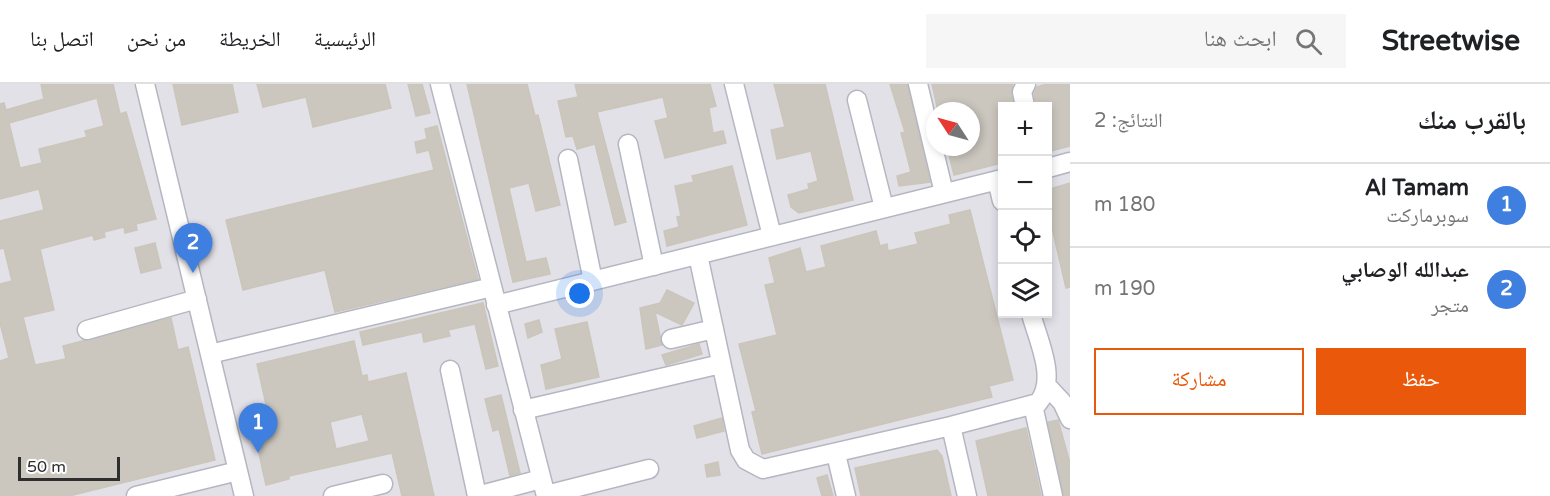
<!DOCTYPE html>
<html lang="ar">
<head>
<meta charset="utf-8">
<style>
	body { margin:0; font-family:"Varela Round","Noto Naskh Arabic",sans-serif; background:#f6f6f6; color:#202124; direction:rtl }
	.controls { position:absolute; right:18px; top:18px; display:grid; overflow:hidden; border-radius:0px; box-shadow:0 3px 9px #0003 }
	.controls button { width:54px; height:54px; display:grid; place-items:center; padding:0; border:0; border-bottom:2px solid #e0e0e0; background:#fff; color:#202124; font:30px sans-serif }
	.compass { position:absolute; left:926px; top:18px; width:54px; height:54px; border-radius:50%; background:#fff; box-shadow:0 3px 9px #0003; rotate:306deg }
	.scale { position:absolute; left:18px; bottom:15px; width:102px; box-sizing:border-box; padding-left:6px; border:3px solid #2e2e2e; border-top:0; font-size:16px; line-height:21px; white-space:nowrap; color:#2e2e2e; -webkit-text-stroke:4px #fff; paint-order:stroke }
	.you { position:absolute; left:580px; top:210px; width:21px; height:21px; margin:-15px; border:4px solid #fff; border-radius:50%; background:#1a73e8; box-shadow:0 0 0 9px #1a73e833 }
	.badge { display:grid; place-items:center; width:39px; height:39px; border-radius:50%; background:#ea580c; color:#fff; font-size:20px; font-weight:700 }
	.pin { position:absolute; translate:-50% -50px; filter:drop-shadow(0 2px 3px #0008) }
	.pin::after { content:''; position:absolute; top:32px; width:21px; height:18px; background:inherit; clip-path:polygon(0 0,100% 0,50% 100%) }
	.list { margin:0; padding:0; list-style:none }
	h2 { display:flex; justify-content:space-between; align-items:center; height:78px; margin:0; padding:0 24px; font-size:26px }
	h2 small { font-size:20px; font-weight:400; color:#757577 }
	.list li { display:grid; grid-template-columns:39px 1fr auto; gap:18px; align-items:center; box-sizing:border-box; height:84px; padding:0 24px; border-top:2px solid #e0e0e0 }
	.list b { display:block; font-size:22px; white-space:nowrap }
	.list p { margin:0; font-size:20px; white-space:nowrap; color:#757577 }
	.list em { font-size:20px; font-style:normal; color:#757577 }
	.actions { display:flex; gap:12px; padding:18px 24px }
	.actions a { flex:1; padding:14px 0; border:2px solid #ea580c; border-radius:0px; text-align:center; font-size:21px; color:#ea580c }
	.actions .main { background:#ea580c; color:#fff }
	.icon { flex:none; width:33px; height:33px; fill:none; stroke:currentColor; stroke-width:2; stroke-linecap:round; stroke-linejoin:round }
	.map { position:relative; flex:none; width:1070px; height:412px; overflow:hidden; direction:ltr }
	header { display:flex; align-items:center; gap:36px; box-sizing:border-box; height:84px; padding:0 30px; background:#fff; border-bottom:2px solid #e0e0e0 }
	header strong { font-size:28px }
	nav { display:flex; gap:33px; margin-inline-start:auto; font-size:21px }
	.search { width:420px; height:54px; background:#f6f6f6; display:flex; align-items:center; gap:15px; box-sizing:border-box; padding:0 21px; border-radius:0px; color:#757577; font-size:22px }
	main { display:flex }
	aside { flex:1; background:#fff }
	.map>svg:first-child { display:block }
	.industrial { fill:#e3e1e8; fill-rule:evenodd }
	.building { fill:#cbc7bf; stroke:#cbc5ba; stroke-width:1.5; fill-rule:evenodd }
	.lines { fill:none; stroke-linecap:round; stroke-linejoin:round }
	.minor-casing { stroke:#b4b7c1; stroke-width:21 }
	.minor { stroke:#fff; stroke-width:18 }
</style>
</head>
<body>
<header>
<strong>Streetwise</strong>
<div class="search"><svg class="icon" aria-label="search" viewBox="0 0 24 24"><circle cx="10" cy="10" r="6"/><path d="M15 15l6 6"/></svg>ابحث هنا</div>
<nav><a>الرئيسية</a><a>الخريطة</a><a>من نحن</a><a>اتصل بنا</a></nav>
</header>
<main>
<aside>
<h2>بالقرب منك<small>النتائج: 2</small></h2>
<ul class="list">
<li><span class="badge" style="background:#3f7fe0">1</span><div><b>Al Tamam</b><p>سوبرماركت</p></div><em>180 m</em></li>
<li><span class="badge" style="background:#3f7fe0">2</span><div><b>عبدالله الوصابي</b><p>متجر</p></div><em>190 m</em></li>
</ul>
<div class="actions"><a class="main">حفظ</a><a>مشاركة</a></div>
</aside>
<div class="map">
<svg width="1070" height="412" viewBox="0 0 1070 412">
	<rect width="100%" height="100%" fill="#efe9e1"/>
	<!-- industrial -->
	<path class="industrial" d="M0 0H1070V412H0ZM1002 22H1048V230H1002ZM935 27H971V63H935Z"/>
	<!-- building -->
	<path class="building" d="M41 0H113L120 30 126 28 156 135 136 140 137 146 125 149 124 143 104 148 105 153 94 156 93 151 40 165 54 226 23 233 35 281 66 275 63 262 171 234 178 266 188 263 215 376 69 412H0V277L9 274 0 239V200L12 197 4 164 0 165V137L44 126 39 105 0 115V20L4 19 6 26 44 15ZM97 14 104 42 85 47 87 53 39 65 42 79 20 84 9 39Z
		M173 0H232L238 28 182 41Z
		M257 0H385L391 24 313 43 306 13 263 23Z
		M408 0H422L430 29 416 32Z
		M467 0H527L535 32 538 31 560 121 536 127 529 99 509 104 526 178 546 174 550 190 513 198Z
		M575 0H710L716 22 709 24 713 49 723 47 726 59 665 74 655 37 668 34 663 13 597 28 626 138 615 141 595 60 577 65 573 52 566 53 558 17 578 13Z
		M774 0H825L853 116 799 129 791 123 788 111 809 105 808 100 818 97 811 67 777 75 771 46 785 43Z
		M890 0H907L930 98 899 102 897 92 911 88 901 49 905 48Z
		M932 0H1013L1011 10 1014 22H1002V79L954 91 947 63H971V27H938Z
		M1047 0H1069L1070 5V62L1047 68V22H1036L1034 9 1037 3Z
		M437 42 478 195 335 228 325 186 243 206 226 136 434 86 429 66 417 69 415 58 427 55 425 45Z
		M732 82 747 141 667 162 664 147 679 143 677 133 681 132 675 102 694 98 692 92Z
		M1070 99V203L1066 204 1050 135H1047V109L1050 105Z
		M970 126 1013 296 989 302 992 313 762 370 752 328 756 327 739 260 777 251 765 201 775 199 769 174 800 164 806 188 826 183 821 162 876 147 880 162 887 160 888 167 918 160 915 149 951 140 949 131Z
		M155 159 161 184 141 189 135 164Z
		M667 206 694 219 682 241 655 228 662 261 646 265 640 224 660 219Z
		M483 219 498 282 486 285 475 240 448 246 450 252 424 258 422 248 363 261 360 248Z
		M539 236 542 248 528 254 525 240Z
		M587 238 599 293 546 305 541 281 562 275 555 245Z
		M354 257 362 292 367 291 368 298 406 289 434 412H402L392 369 289 392V395L266 401 254 347 271 343 257 280ZM362 330 369 357 336 365 330 338Z
		M699 260 702 270 666 281 662 271Z
		M501 311 520 389 510 392 499 345 493 347 485 315Z
		M722 334 724 347 697 354 694 342Z
		M1058 336 1070 379V412H1064L1048 338Z
		M1026 344 1041 412H988L976 357Z
		M937 366 942 372 951 412H861L855 384Z
		M718 378 720 391 707 393 705 381Z
		M827 391 833 412H822L817 394Z"/>
	<g class="lines">
		<!-- minor casing -->
		<g class="minor-casing">
			<path id="minor" d="M145 0 244 412
				M440 0 546 412
				M734 0 772 152
				M918 0 944 109
				M857 16 884 124
				M1025 22 1022 8 1026 0
				M628 60 654 182
				M568 75 593 197
				M1048 84 1070 78
				M997 96 1002 117
				M698 171 740 366 746 376 763 385 951 342 1038 319C1058 296 1038 256 1031 230
				M496 221 1002 95
				M87 246 197 215
				M671 255 714 245
				M210 270 492 203
				M450 286 477 412
				M1048 303 1062 318 1070 335
				M1033 321 1053 412
				M523 326 721 280
				M951 342 967 412
				M836 370 846 412
				M546 411 649 385
				M136 412 238 387
				M333 412 383 400
				M477 412 541 395"/>
		</g>
		<!-- minor -->
		<use href="#minor" class="minor"/>
	</g>
</svg>
<div class="controls">
<button>+</button>
<button>−</button>
<button><svg class="icon" aria-label="locate" viewBox="0 0 24 24"><circle cx="12" cy="12" r="6"/><path d="M12 2v4M12 18v4M2 12h4M18 12h4"/></svg></button>
<button><svg class="icon" aria-label="layers" viewBox="0 0 24 24"><path d="M12 4l9 5-9 5-9-5zM3 14l9 5 9-5"/></svg></button>
</div>
<svg class="compass" viewBox="-18 -18 36 36"><path d="M0-13l5 13h-10z" fill="#e53935"/><path d="M0 13l5-13h-10z" fill="#757577"/></svg>
<div class="scale">50 m</div>
<div class="you"></div>
<div class="pin badge" style="left:258px;top:369px;background:#3f7fe0">1</div>
<div class="pin badge" style="left:193px;top:189px;background:#3f7fe0">2</div>
</div>
</main>
</body>
</html>
